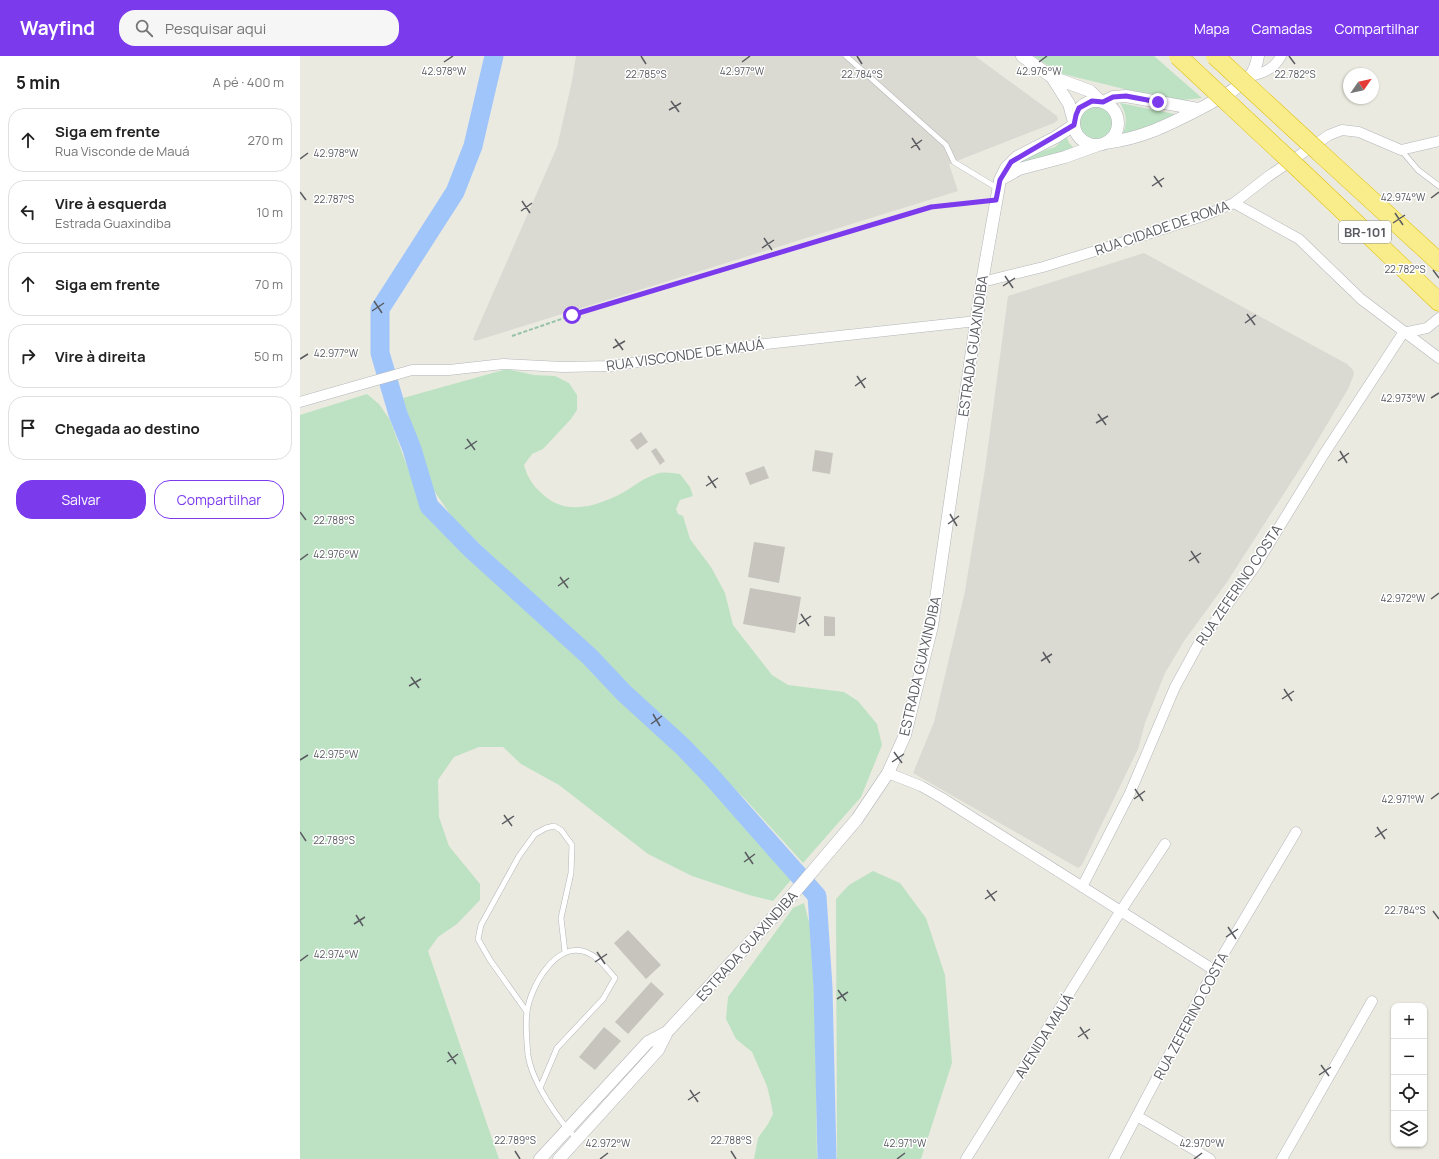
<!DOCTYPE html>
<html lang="pt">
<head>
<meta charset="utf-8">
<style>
	body { margin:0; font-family:Manrope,sans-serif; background:#f6f6f6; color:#222 }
	.controls { position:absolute; right:12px; bottom:12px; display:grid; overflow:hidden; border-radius:8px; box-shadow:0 1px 3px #0004 }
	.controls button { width:36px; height:36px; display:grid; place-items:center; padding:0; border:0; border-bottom:1px solid #e0e0e0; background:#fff; color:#222; font:20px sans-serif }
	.compass { position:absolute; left:1043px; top:12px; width:36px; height:36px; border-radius:50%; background:#fff; box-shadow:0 1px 3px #0004; rotate:56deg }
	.stop { position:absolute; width:12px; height:12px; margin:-9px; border:3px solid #7c3aed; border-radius:50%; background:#fff }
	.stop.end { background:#7c3aed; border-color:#fff; box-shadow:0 1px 4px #0008 }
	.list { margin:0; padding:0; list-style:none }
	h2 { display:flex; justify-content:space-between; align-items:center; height:52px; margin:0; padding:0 16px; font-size:17px }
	h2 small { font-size:13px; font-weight:400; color:#767676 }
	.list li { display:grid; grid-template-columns:26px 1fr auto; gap:12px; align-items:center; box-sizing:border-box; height:64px; margin:0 8px 8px; padding:0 8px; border:1px solid #e0e0e0; border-radius:16px }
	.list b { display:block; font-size:15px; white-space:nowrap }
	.list p { margin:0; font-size:13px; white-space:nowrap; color:#767676 }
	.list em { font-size:13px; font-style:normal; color:#767676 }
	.actions { display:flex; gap:8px; padding:12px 16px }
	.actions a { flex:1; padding:9px 0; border:1px solid #7c3aed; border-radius:16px; text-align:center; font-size:14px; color:#7c3aed }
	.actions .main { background:#7c3aed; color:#fff }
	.icon { flex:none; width:22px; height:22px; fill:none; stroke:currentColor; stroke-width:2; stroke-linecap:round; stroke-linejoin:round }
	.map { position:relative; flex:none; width:1139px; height:1103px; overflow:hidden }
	header { display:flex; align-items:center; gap:24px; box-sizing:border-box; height:56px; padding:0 20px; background:#7c3aed; color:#fff }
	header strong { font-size:19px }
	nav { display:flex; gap:22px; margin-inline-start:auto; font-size:14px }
	.search { width:280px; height:36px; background:#f6f6f6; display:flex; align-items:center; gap:10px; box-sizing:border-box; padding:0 14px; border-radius:16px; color:#767676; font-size:15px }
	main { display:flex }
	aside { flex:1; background:#fff }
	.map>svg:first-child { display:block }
	.industrial { fill:#dad9d2 }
	.green { fill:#bde2c3 }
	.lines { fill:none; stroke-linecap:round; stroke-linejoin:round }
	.river { stroke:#a0c5fb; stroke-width:19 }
	.building { fill:#c6c4bd }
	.service-casing { stroke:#b3b5ba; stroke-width:6 }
	.minor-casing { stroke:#b3b5ba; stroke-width:11 }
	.tertiary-casing { stroke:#b3b5ba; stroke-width:13 }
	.motorway-casing { stroke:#e1bf0a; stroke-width:19 }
	.path { stroke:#97c2aa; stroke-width:2; stroke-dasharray:4 2; stroke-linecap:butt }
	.service { stroke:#fff; stroke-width:5 }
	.minor { stroke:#fff; stroke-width:10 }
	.tertiary { stroke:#fff; stroke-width:12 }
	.motorway { stroke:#f8ed8a; stroke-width:18 }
	.motorway-bridge-casing { stroke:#e1bf0a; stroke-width:19; stroke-linecap:butt }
	.motorway-bridge { stroke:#f8ed8a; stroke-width:18 }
	.route { stroke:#7c3aed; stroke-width:5 }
	.ticks { fill:none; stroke:#595b60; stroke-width:1.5 }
	.labels { text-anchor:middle; stroke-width:3; stroke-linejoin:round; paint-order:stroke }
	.shield { fill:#fff; stroke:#8b8c90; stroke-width:1 }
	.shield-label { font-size:13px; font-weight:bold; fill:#595b60 }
	.street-label { font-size:14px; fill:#595b60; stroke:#fff }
	.ticks-label { font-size:10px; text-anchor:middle; fill:#595b60; stroke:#fff; stroke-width:3; stroke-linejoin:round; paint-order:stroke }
</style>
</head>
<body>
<header>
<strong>Wayfind</strong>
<div class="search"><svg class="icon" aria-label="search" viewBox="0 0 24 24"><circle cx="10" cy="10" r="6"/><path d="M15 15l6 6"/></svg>Pesquisar aqui</div>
<nav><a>Mapa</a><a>Camadas</a><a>Compartilhar</a></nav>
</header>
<main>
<aside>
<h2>5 min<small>A pé · 400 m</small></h2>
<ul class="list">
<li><svg class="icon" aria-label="ahead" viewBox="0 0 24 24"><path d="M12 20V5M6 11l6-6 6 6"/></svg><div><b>Siga em frente</b><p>Rua Visconde de Mauá</p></div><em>270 m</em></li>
<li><svg class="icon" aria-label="left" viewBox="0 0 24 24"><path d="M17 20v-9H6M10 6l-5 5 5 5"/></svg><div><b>Vire à esquerda</b><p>Estrada Guaxindiba</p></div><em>10 m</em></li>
<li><svg class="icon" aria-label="ahead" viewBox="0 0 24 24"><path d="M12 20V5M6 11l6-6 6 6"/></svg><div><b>Siga em frente</b></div><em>70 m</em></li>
<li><svg class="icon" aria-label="right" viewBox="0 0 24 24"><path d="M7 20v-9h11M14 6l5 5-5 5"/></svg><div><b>Vire à direita</b></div><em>50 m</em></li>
<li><svg class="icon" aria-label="arrive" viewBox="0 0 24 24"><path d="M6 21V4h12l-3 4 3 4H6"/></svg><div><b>Chegada ao destino</b></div></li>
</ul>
<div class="actions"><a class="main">Salvar</a><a>Compartilhar</a></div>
</aside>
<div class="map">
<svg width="1139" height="1103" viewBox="0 0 1139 1103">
	<rect width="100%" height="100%" fill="#ebeae0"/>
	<!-- industrial -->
	<path class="industrial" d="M276 0H675L757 60 758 64 754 67 649 108 658 135 175 285 173 283 257 91 272 25Z
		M844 197 1047 308 1053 314 1054 318 1048 333 1010 397 927 526 884 585 865 617 845 667 838 693 782 809 778 812 613 717 634 666 665 535 685 413 708 240Z"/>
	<!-- green -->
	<path class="green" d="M734 0H854L902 42 873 45 759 17Z
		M820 47 880 59 821 81C828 69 827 58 820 47Z
		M777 67a18 18 0 1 1 36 0a18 18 0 1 1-36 0Z
		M766 80 769 87 775 93 734 103 714 111 726 101 755 91Z
		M207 313 234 319 255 320 269 327 277 339V354L271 363 243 393 232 398 224 409C228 424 235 432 246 441 269 460 300 449 324 436 334 430 344 422 356 418 364 415 372 417 380 418L390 431 393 440 380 444 376 453 378 458 383 460 390 483 411 511 425 537 433 569 472 619 488 629 544 636 558 645 577 668 582 689 561 741 503 807 445 743 324 624 154 464 128 426 103 342Z
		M67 338 79 348 90 364 117 437 152 479 282 603 411 732 491 824 473 845 449 839 392 820 348 798 259 729 221 708 203 691H179L154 701 138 724 139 761 149 790 180 828V844L157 868 138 881 128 895 199 1103H0V359Z
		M573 815 600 827 626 862 645 919 652 1007 621 1103H537L536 843 549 829Z
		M504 847 509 866 514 877 517 1103H454L458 1082 468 1068 473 1058 471 1047 467 1030 452 996 436 983 426 963 428 941 493 852Z"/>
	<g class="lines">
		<!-- river -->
		<path class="river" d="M194 0 173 90 155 136 80 253V297L98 358 112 393 129 450 172 494 290 601 324 637 382 690 410 719 517 840 523 931 527 1103"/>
	</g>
	<!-- building -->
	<path class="building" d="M341 376 348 386 337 394 330 384Z
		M356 392 365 405 360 409 351 395Z
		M515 394 533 397 530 418 512 415Z
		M464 410 469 422 450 429 445 417Z
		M454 486 485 491 479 527 448 521Z
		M450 532 501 541 495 577 443 568Z
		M524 560 535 561V580H524Z
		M328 874 361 909 346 923 314 887Z
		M351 926 364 938 328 978 315 966Z
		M304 971 321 985 295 1014 279 1001Z"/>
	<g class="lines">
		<!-- service casing -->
		<g class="service-casing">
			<path id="service" d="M546 0 646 89 654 106 697 132
				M1101 94 1118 114 1139 130
				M227 956 190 904 178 883 181 869 219 800 235 778 246 772 254 770 261 774 272 789 271 817 261 862 265 896
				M240 1032 257 992 303 943 315 922C306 912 299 901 286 896 255 885 230 932 227 956 225 969 227 987 228 999 232 1026 258 1064 277 1083"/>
		</g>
		<!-- minor casing -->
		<g class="minor-casing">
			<path id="minor" d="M950 20C964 17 974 13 981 0
				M934 147 999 183 1061 243 1139 302
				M682 226 743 211 805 192 906 159 934 147 966 122 1029 79 1042 74 1059 76 1101 94 1139 85
				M0 346 112 314H149L203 308 263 311 311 310 456 289 677 265
				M588 717 621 730 642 742 914 914
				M782 831 830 737 875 631 898 589 956 509 1024 398 1103 277 1127 272 1139 262
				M837 1060 910 1103
				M666 1103 820 856 865 788
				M814 1103 914 914 996 776
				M982 1103 1072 945"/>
		</g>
		<!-- tertiary casing -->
		<g class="tertiary-casing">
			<path id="tertiary" d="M722 0 752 21 790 35 800 45
				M752 21 769 48 774 66
				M774 67a22 22 0 1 1 44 0a22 22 0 1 1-44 0Z
				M803 46 813 41 826 40 898 53
				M805 87C845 82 872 67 907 49 921 41 940 32 950 20 955 14 957 7 958 0
				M703 122 719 113 765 101 798 89
				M240 1103 348 986 367 976
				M259 1103 358 994 367 976 477 857 557 763 588 717 605 679 632 570 682 226 700 124 706 112 717 101 756 81 774 69"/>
		</g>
		<!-- motorway casing -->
		<g class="motorway-casing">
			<path id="motorway" d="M1019 96 1139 206
				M1000 114 1139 246"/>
		</g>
		<!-- path -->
		<path class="path" d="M212 280 273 259 615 155 647 148 685 145"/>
		<!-- service -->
		<use href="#service" class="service"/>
		<!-- minor -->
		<use href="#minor" class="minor"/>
		<!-- tertiary -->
		<use href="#tertiary" class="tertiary"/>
		<!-- motorway -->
		<use href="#motorway" class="motorway"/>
		<!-- motorway-bridge casing -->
		<g class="motorway-bridge-casing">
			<path id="motorway-bridge" d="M878 0 1000 114
				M915 0 1019 96"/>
		</g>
		<!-- motorway-bridge -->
		<use href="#motorway-bridge" class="motorway-bridge"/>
	</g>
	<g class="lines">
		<!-- route -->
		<path class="route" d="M272 259 631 151 696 144 700 124 711 106 774 69 776 59 779 52 792 45 803 46 813 41 826 40 858 46"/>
	</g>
	<!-- ticks -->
	<path class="ticks" d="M341 0 346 8M557 0 562 8M989 0 995 8M144 6 153 0M442 6 450 0M739 6 747 0M371 45 379 56M369 54 381 47M612 82 620 94M611 92 622 84M0 103 8 97M854 120 862 131M852 130 864 122M0 136 6 144M1131 142 1139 136M222 145 230 157M221 155 232 147M1095 157 1103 169M1093 167 1105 159M464 182 472 194M462 192 474 184M1133 214 1139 222M705 220 713 232M703 230 715 222M74 245 82 257M72 255 84 247M947 258 955 269M945 267 956 259M315 283 323 294M313 292 325 285M0 303 8 298M557 320 565 332M555 330 566 322M1131 342 1139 337M798 358 806 369M796 367 808 360M167 383 175 394M165 393 177 385M1040 395 1047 407M1038 405 1049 397M408 420 416 432M406 430 418 422M0 456 6 464M650 458 657 470M648 468 659 460M891 495 899 507M0 504 8 498M889 505 901 497M260 521 268 532M258 530 269 522M1131 543 1139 537M501 558 509 570M499 568 511 560M743 596 750 607M741 605 752 598M111 621 119 632M109 630 121 623M984 633 992 645M982 643 994 635M353 658 360 670M351 668 362 660M594 696 602 707M0 704 8 699M592 706 604 698M835 733 843 745M834 743 845 735M1131 743 1139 737M204 759 212 770M202 768 214 760M1077 771 1085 783M0 776 6 785M1075 781 1087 773M445 796 453 808M444 806 455 798M687 834 695 845M685 843 697 835M1133 855 1139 863M56 859 63 870M54 868 65 861M928 871 936 883M926 881 938 873M297 896 305 908M0 905 8 899M295 906 307 898M538 934 546 945M537 943 548 936M780 971 788 983M778 981 790 973M148 996 156 1008M147 1006 158 998M1021 1009 1029 1020M1019 1019 1031 1011M390 1034 398 1046M388 1044 400 1036M215 1095 220 1103M431 1095 436 1103M300 1103 308 1097M597 1103 605 1097M894 1103 902 1097"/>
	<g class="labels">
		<!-- shield labels -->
		<rect class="shield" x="1039" y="165" width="52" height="22" rx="3"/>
		<g class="shield-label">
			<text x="1065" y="181">BR-101</text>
		</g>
		<!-- street labels -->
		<g class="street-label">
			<text transform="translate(862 172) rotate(-19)" y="5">RUA CIDADE DE ROMA</text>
			<text transform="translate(673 290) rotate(-82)" y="5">ESTRADA GUAXINDIBA</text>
			<text transform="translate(385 299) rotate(-8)" y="5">RUA VISCONDE DE MAUÁ</text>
			<text transform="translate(939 529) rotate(-56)" y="5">RUA ZEFERINO COSTA</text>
			<text transform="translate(620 610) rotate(-77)" y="5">ESTRADA GUAXINDIBA</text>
			<text transform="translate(447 890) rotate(-48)" y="5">ESTRADA GUAXINDIBA</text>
			<text transform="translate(891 960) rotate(-62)" y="5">RUA ZEFERINO COSTA</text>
			<text transform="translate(744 980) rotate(-58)" y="5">AVENIDA MAUÁ</text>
		</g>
	</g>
	<g class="ticks-label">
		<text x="144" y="19">42.978°W</text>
		<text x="442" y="19">42.977°W</text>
		<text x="739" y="19">42.976°W</text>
		<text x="346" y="22">22.785°S</text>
		<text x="562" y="22">22.784°S</text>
		<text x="995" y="22">22.782°S</text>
		<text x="36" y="101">42.978°W</text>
		<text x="1103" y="145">42.974°W</text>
		<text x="34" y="147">22.787°S</text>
		<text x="1105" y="217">22.782°S</text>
		<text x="36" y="301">42.977°W</text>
		<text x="1103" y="346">42.973°W</text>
		<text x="34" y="468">22.788°S</text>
		<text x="36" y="502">42.976°W</text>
		<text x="1103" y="546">42.972°W</text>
		<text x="36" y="702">42.975°W</text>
		<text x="1103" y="747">42.971°W</text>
		<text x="34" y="788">22.789°S</text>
		<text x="1105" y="858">22.784°S</text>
		<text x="36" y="902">42.974°W</text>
		<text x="215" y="1088">22.789°S</text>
		<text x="431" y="1088">22.788°S</text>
		<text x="308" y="1091">42.972°W</text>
		<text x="605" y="1091">42.971°W</text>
		<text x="902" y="1091">42.970°W</text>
	</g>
</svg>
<div class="controls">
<button>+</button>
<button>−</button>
<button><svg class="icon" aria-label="locate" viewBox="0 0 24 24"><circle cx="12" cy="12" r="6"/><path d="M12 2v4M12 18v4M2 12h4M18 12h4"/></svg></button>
<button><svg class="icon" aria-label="layers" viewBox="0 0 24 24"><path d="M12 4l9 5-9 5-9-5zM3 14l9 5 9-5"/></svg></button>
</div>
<svg class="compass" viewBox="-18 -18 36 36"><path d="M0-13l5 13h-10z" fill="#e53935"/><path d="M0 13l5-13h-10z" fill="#767676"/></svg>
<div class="stop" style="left:272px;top:259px"></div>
<div class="stop end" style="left:858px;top:46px"></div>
</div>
</main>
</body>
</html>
